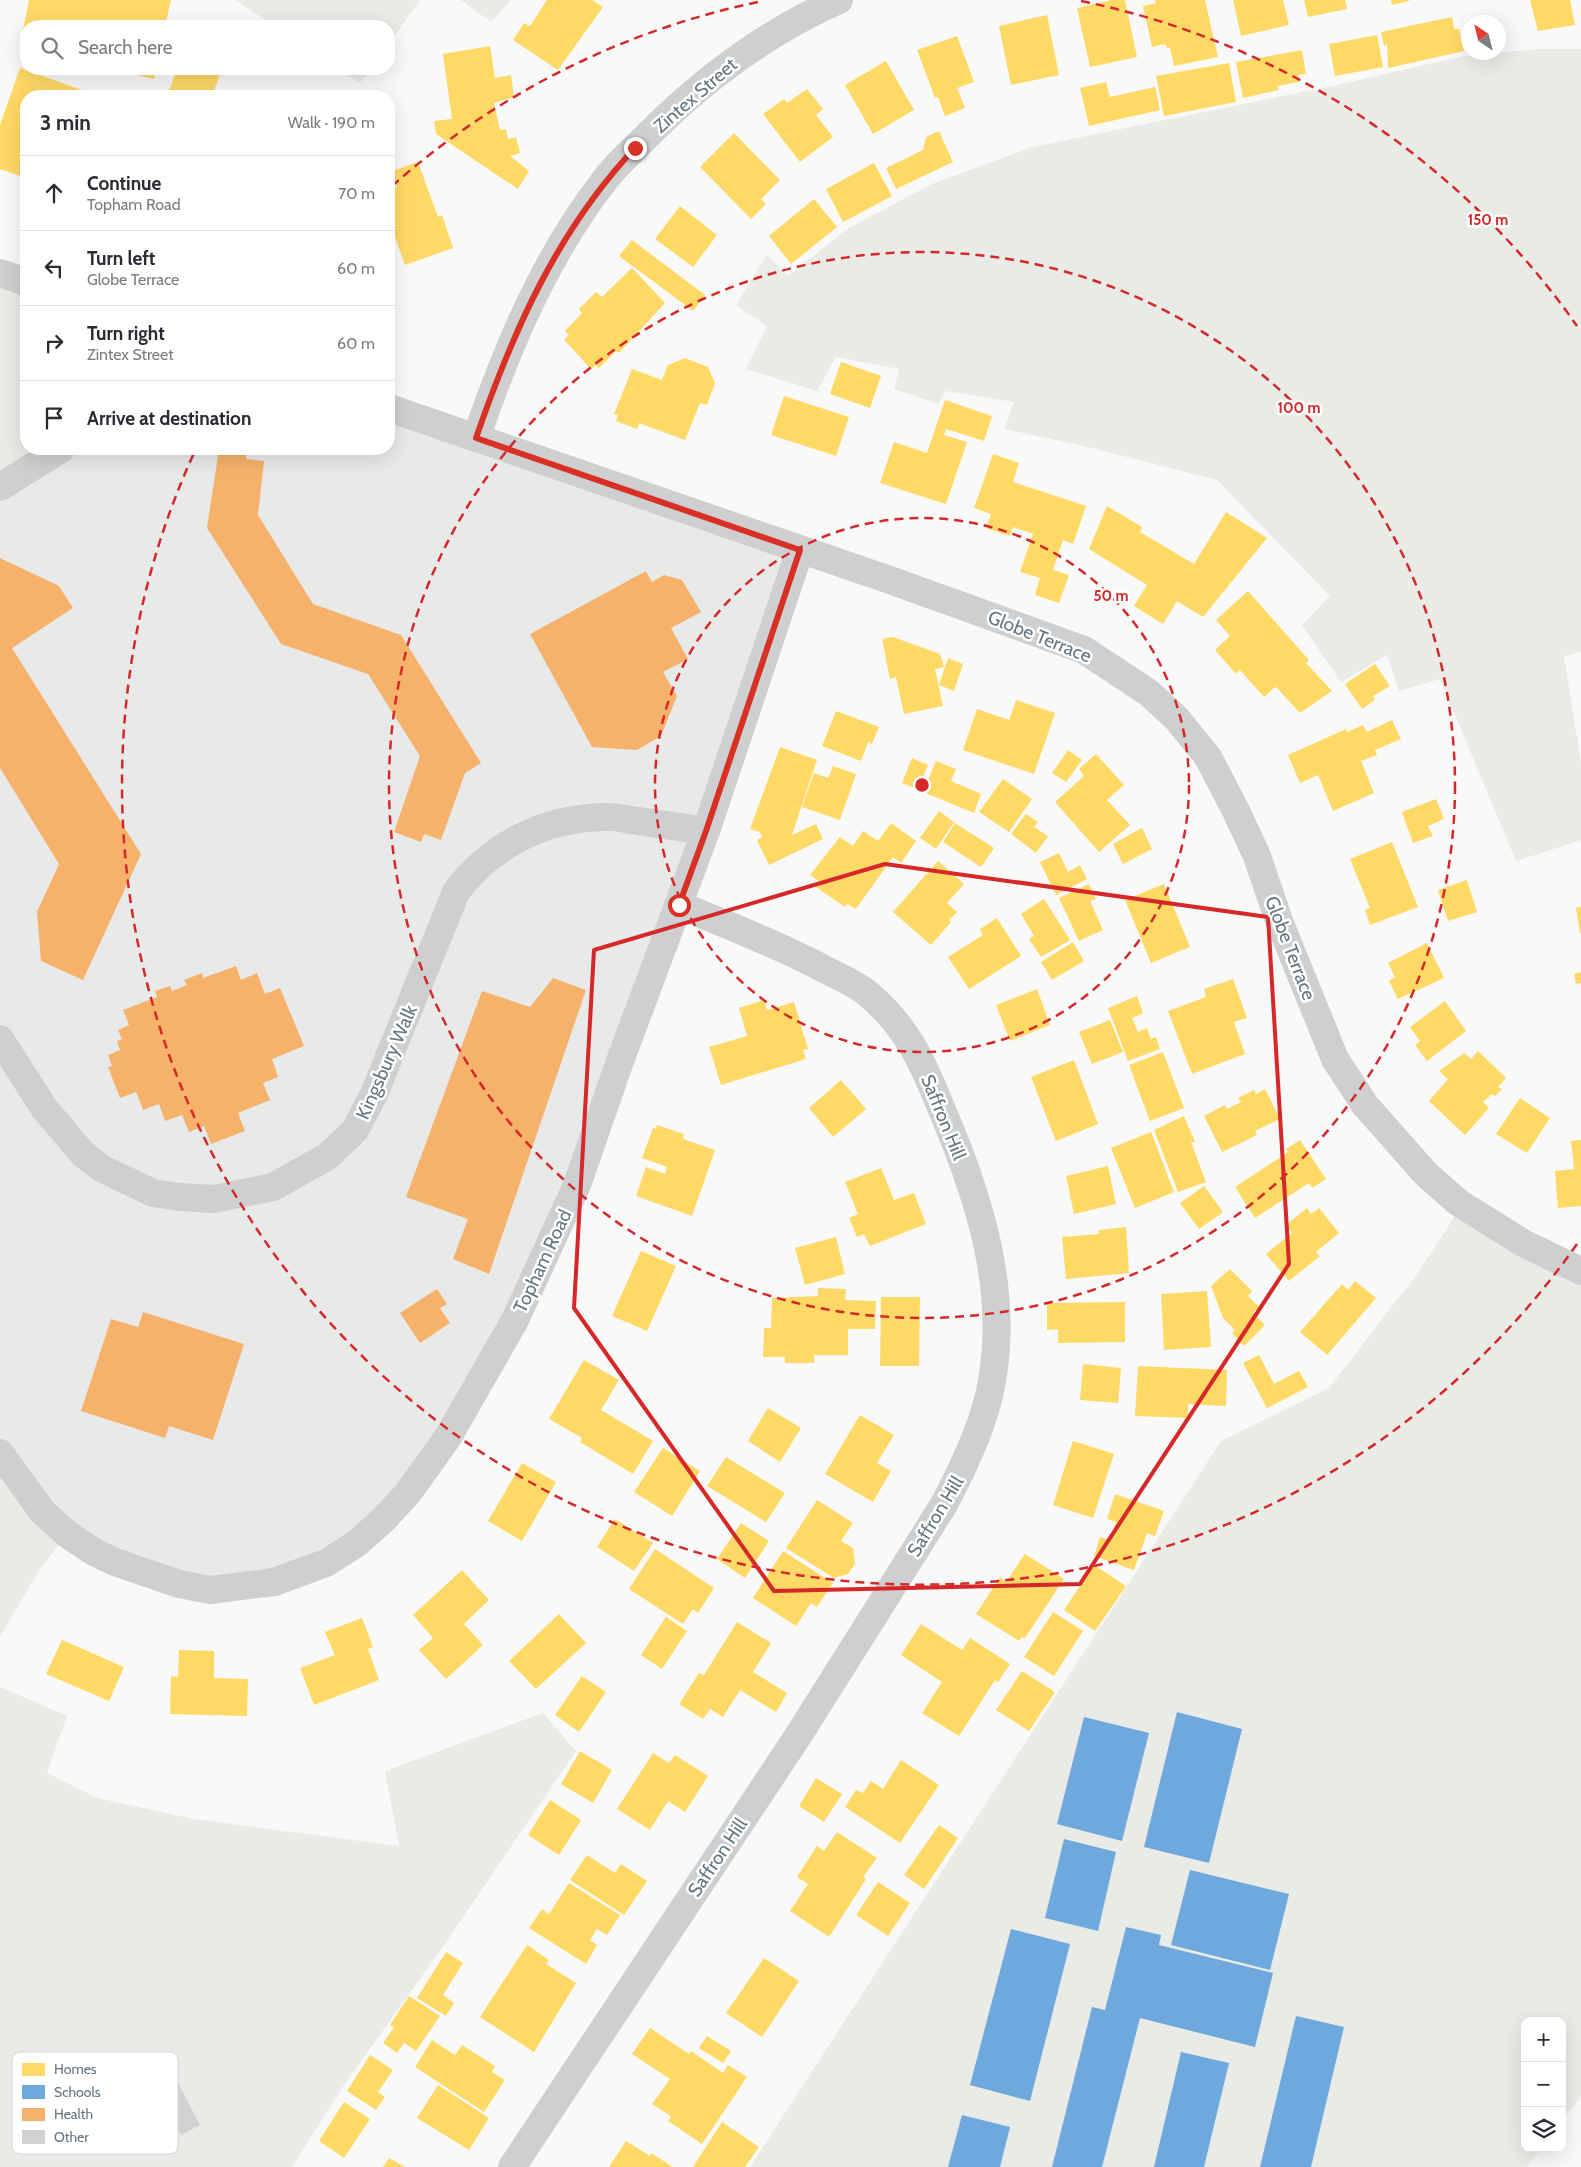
<!DOCTYPE html>
<html lang="en">
<head>
<meta charset="utf-8">
<style>
	body { margin:0; font-family:Cabin,sans-serif; background:#f2f2f3; color:#2b2b33 }
	.controls { position:absolute; right:15px; bottom:15px; display:grid; overflow:hidden; border-radius:10px; box-shadow:0 5px 20px #0002 }
	.controls button { width:45px; height:45px; display:grid; place-items:center; padding:0; border:0; border-bottom:1px solid #e1e1e2; background:#fff; color:#2b2b33; font:25px sans-serif }
	.compass { position:absolute; left:1461px; top:15px; width:45px; height:45px; border-radius:50%; background:#fff; box-shadow:0 5px 20px #0002; rotate:325deg }
	.stop { position:absolute; width:15px; height:15px; margin:-11px; border:4px solid #d93025; border-radius:50%; background:#fff }
	.stop.end { background:#d93025; border-color:#fff; box-shadow:0 1px 5px #0008 }
	.list { margin:0; padding:0; list-style:none }
	h2 { display:flex; justify-content:space-between; align-items:center; height:65px; margin:0; padding:0 20px; font-size:21px }
	h2 small { font-size:16px; font-weight:400; color:#7c7c81 }
	.list li { display:grid; grid-template-columns:32px 1fr auto; gap:15px; align-items:center; box-sizing:border-box; height:75px; padding:0 20px; border-top:1px solid #e1e1e2 }
	.list b { display:block; font-size:19px; white-space:nowrap }
	.list p { margin:0; font-size:16px; white-space:nowrap; color:#7c7c81 }
	.list em { font-size:16px; font-style:normal; color:#7c7c81 }
	.icon { flex:none; width:28px; height:28px; fill:none; stroke:currentColor; stroke-width:2; stroke-linecap:round; stroke-linejoin:round }
	.map { position:relative; flex:none; width:1581px; height:2167px; overflow:hidden }
	.search { position:absolute; background:#fff; box-shadow:0 5px 20px #0002; left:20px; top:20px; width:375px; height:55px; display:flex; align-items:center; gap:12px; box-sizing:border-box; padding:0 18px; border-radius:20px; color:#7c7c81; font-size:19px }
	.panel { position:absolute; background:#fff; box-shadow:0 5px 20px #0002; left:20px; top:90px; width:375px; height:365px; border-radius:20px }
	.map>svg:first-child { display:block }
	.built { fill:#e8e9e9 }
	.green { fill:#e8ebe6 }
	.homes { fill:#ffd966 }
	.schools { fill:#6fa8dc }
	.health { fill:#f6b26b }
	.building { fill:#d0d2d3 }
	.lines { fill:none; stroke-linecap:round; stroke-linejoin:round }
	.street { stroke:#cecfd0; stroke-width:28 }
	.route { stroke:#d93025; stroke-width:6 }
	.marked { fill:none; stroke:#d62828; stroke-width:4; stroke-linejoin:round }
	.ring { fill:none; stroke:#d62828; stroke-width:2.5; stroke-dasharray:9 6 }
	.labels { text-anchor:middle; stroke-width:5; stroke-linejoin:round; paint-order:stroke }
	.street-label { font-size:19px; fill:#657683; stroke:#fff }
	.key { fill:#fff; stroke:#d1d6da; stroke-width:1 }
	.key-label { font-size:14px; fill:#657683 }
	.centre { fill:#d62828; stroke:#fff; stroke-width:2.5 }
	.ring-label { font-size:15px; text-anchor:middle; font-weight:bold; fill:#d62828; stroke:#fff; stroke-width:5; stroke-linejoin:round; paint-order:stroke }
</style>
</head>
<body>
<div class="map">
<svg width="1581" height="2167" viewBox="0 0 1581 2167">
	<rect width="100%" height="100%" fill="#f9f9f9"/>
	<!-- built -->
	<path class="built" d="M389 405 800 549 515 1320 356 1543 244 1586 96 1552 0 1452V491L70 449H389Z"/>
	<!-- green -->
	<path class="green" d="M235 0H420L389 43V26H275Z
		M461 0H511L491 22Z
		M1537 49H1581V652L1564 656 1581 763V840L1516 861 1440 679 1399 691 1387 655 1341 682 1302 625 1330 596 1217 480 1088 447 1004 429 1014 402 946 391 938 404 894 389 899 369 836 357 817 391 746 369 767 326 736 305 767 255 788 276 847 229 932 184 1032 147 1337 85 1464 56Z
		M338 69H371L360 83Z
		M0 271 26 280V449H70L0 491Z
		M1463 1204 1581 1270V2096L1562 2120V2021H1525V2148H1541L1527 2167H750L1221 1441 1329 1388 1417 1274Z
		M0 1452 68 1533 38 1572 0 1637Z
		M0 1687 67 1716 47 1773 97 1798 194 1819 399 1846 385 1771 543 1713 576 1751 444 1945 342 2088 292 2167H0Z"/>
	<!-- homes -->
	<path class="homes" d="M29 0H171L165 26H26V41L21 40Z
		M547 0H592L603 7 558 70 513 40 524 23 530 26Z
		M1112 0H1125L1137 57 1090 67 1077 8Z
		M1155 0H1205L1218 57 1174 66 1170 48H1167L1165 44 1152 47 1143 6 1156 3Z
		M1233 0H1283L1289 25 1241 36Z
		M1304 0H1345L1347 9 1308 17Z
		M1391 0H1409V1L1392 5Z
		M1530 0H1570L1575 25 1538 31Z
		M1047 15 1059 75 1011 85 999 26Z
		M1452 17 1454 29H1459L1464 51 1388 68 1387 44 1384 46 1381 32Z
		M1377 35 1383 67 1335 76 1329 44Z
		M957 36 974 82 957 88 965 108 945 116 938 97 935 98 917 50Z
		M490 46 495 78 511 75 514 97 494 103 500 130 506 129 508 139 516 137 520 153 510 156 529 171 518 189 436 134 434 121 452 119 443 54Z
		M1302 50 1306 74 1298 75 1299 82 1277 86 1279 90 1243 98 1236 62Z
		M886 61 914 110 873 134 845 85Z
		M1229 63 1236 102 1164 116 1156 76Z
		M20 68 96 95 26 96V178L0 169V125Z
		M133 69H156L154 79 132 74Z
		M177 69H222L212 96H167Z
		M1106 82 1110 97 1155 87 1160 110 1089 126 1080 88Z
		M807 89 823 109 816 115 833 137 800 162 763 114 784 99 787 103Z
		M939 131 953 162 896 189 886 168 923 150 926 137Z
		M734 133 780 180 761 199 766 204 751 219 700 167Z
		M418 162 438 217 442 215 453 248 405 265 389 220V190L397 187 392 171Z
		M874 163 892 196 843 222 826 189Z
		M814 199 837 227 791 264 769 236Z
		M680 206 717 235 693 267 655 239Z
		M632 240 705 295 693 311 619 256Z
		M632 268 665 303 619 353 616 351 599 368 596 365 591 369 564 340 569 335 565 331 582 313 579 309 596 292 602 297Z
		M685 358 708 367 715 383 707 405 700 403 685 440 639 423 637 429 616 421 618 415 614 414 632 369 662 380 668 365Z
		M841 362 881 376 870 408 830 394Z
		M784 396 849 417 836 456 771 435Z
		M945 400 992 416 984 441 946 429 944 435 967 442 946 504 880 483 894 442 927 453Z
		M993 454 1019 463 1013 482 1086 506 1073 544 1063 540 1053 570 1069 575 1059 603 1035 595 1040 578 1020 572 1033 534 1013 527 1010 536 986 528 991 514 974 508Z
		M1107 506 1142 527 1140 532 1194 564 1226 512 1267 538 1203 617 1177 601 1163 624 1134 606 1147 585 1089 549Z
		M1248 591 1309 660 1306 663 1332 691 1300 713 1277 688 1275 687 1264 697 1240 670 1236 674 1215 650 1230 636 1216 620Z
		M893 637 940 654 944 667 935 669 943 706 904 714 896 677 890 679 882 639Z
		M948 658 963 664 954 691 939 685Z
		M1375 664 1390 686 1373 696 1375 700 1362 709 1345 684Z
		M1016 700 1055 713 1034 774 963 750 977 709 1009 720Z
		M836 711 879 727 872 744 868 742 861 761 822 746Z
		M1392 720 1401 739 1375 750 1377 755 1361 761 1374 793 1333 811 1318 775 1300 783 1288 755 1346 729 1347 732 1363 725 1367 732Z
		M780 747 817 760 792 835 816 824 823 839 769 865 757 840 762 837 760 832 750 829Z
		M1068 750 1082 760 1066 782 1052 773Z
		M1096 754 1124 785 1107 800 1130 825 1099 852 1055 802 1084 776 1079 769Z
		M912 758 928 765 918 789 902 783Z
		M936 761 956 769 951 781 981 794 974 813 923 792Z
		M833 766 856 774 840 820 802 807 814 773 828 778Z
		M1003 779 1032 799 1009 832 979 812Z
		M1436 799 1444 819 1428 826 1433 836 1413 843 1402 812Z
		M939 811 954 822 936 849 920 838Z
		M1026 814 1038 822 1034 827 1048 836 1036 853 1011 834Z
		M891 823 916 841 901 863 893 857 856 909 847 904 845 907 816 887 820 882 810 875 840 837 853 846 863 831 878 841Z
		M955 823 994 848 981 867 943 842Z
		M1142 828 1152 849 1123 864 1113 844Z
		M1392 842 1418 907 1370 925 1365 910 1370 908 1350 859Z
		M1059 853 1068 872 1080 865 1087 879 1056 895 1040 862Z
		M938 861 964 884 947 903 957 912 949 920 951 922 931 945 893 912Z
		M1467 880 1477 912 1448 921 1438 890Z
		M1089 884 1096 899 1090 901 1103 930 1079 941 1059 898Z
		M1164 884 1190 947 1151 963 1125 900Z
		M1044 899 1070 940 1041 957 1029 939 1034 936 1021 914Z
		M1581 907V933H1580L1576 908Z
		M997 918 1021 956 969 989 948 957 983 935 980 929Z
		M1073 942 1084 961 1052 980 1041 962Z
		M1427 943 1444 978 1398 999 1389 981 1395 977 1388 963Z
		M1581 972V983L1576 984 1574 974Z
		M1233 979 1247 1018 1234 1022 1245 1054 1192 1074 1168 1011 1206 997 1204 989Z
		M1037 989 1050 1025 1010 1041 996 1005Z
		M1137 996 1143 1013 1132 1018 1138 1032 1147 1028 1151 1039 1156 1037 1160 1049 1128 1061 1108 1008Z
		M764 1000 767 1010 794 1002 808 1049 803 1050 806 1059 721 1085 709 1047 747 1036 739 1008Z
		M1445 1001 1466 1031 1427 1061 1415 1045 1420 1041 1410 1027Z
		M1110 1020 1123 1052 1092 1064 1079 1032Z
		M1478 1051 1506 1078 1498 1087 1502 1089 1495 1096 1492 1094 1483 1102 1489 1108 1465 1135 1429 1101 1448 1079 1439 1071 1464 1053 1471 1059Z
		M1163 1052 1184 1108 1150 1121 1129 1065Z
		M1074 1060 1098 1124 1056 1141 1031 1077Z
		M841 1080 866 1109 833 1137 809 1108Z
		M1265 1089 1280 1119 1255 1131 1257 1135 1222 1152 1204 1116 1225 1105 1227 1109 1241 1102 1238 1098 1254 1090 1256 1094Z
		M1520 1098 1550 1118 1527 1153 1496 1134Z
		M1184 1116 1195 1142H1191L1206 1182 1178 1192 1154 1130Z
		M657 1125 684 1134 683 1139 715 1150 692 1216 636 1196 646 1167 665 1174 667 1167 642 1158 653 1128 656 1129Z
		M1151 1132 1174 1192 1135 1208 1111 1148Z
		M1300 1140 1326 1179 1312 1188 1309 1183 1255 1218 1235 1187 1288 1152 1286 1149Z
		M1581 1140V1206L1558 1208 1555 1171 1574 1169 1571 1141Z
		M1108 1166 1116 1204 1074 1214 1066 1176Z
		M881 1168 894 1200 914 1193 926 1224 870 1246 864 1234 857 1237 849 1218 858 1214 845 1182Z
		M1204 1186 1223 1212 1199 1229 1180 1203Z
		M1307 1208 1311 1214 1319 1208 1339 1233 1316 1252 1320 1256 1289 1281 1266 1254 1292 1233 1286 1225Z
		M1126 1227 1129 1273 1066 1279 1062 1237 1099 1234V1230Z
		M836 1237 845 1274 805 1285 795 1248Z
		M641 1251 676 1266 647 1331 612 1316Z
		M1230 1269 1252 1291 1248 1296 1259 1307 1253 1313 1265 1325 1244 1346 1232 1333 1235 1330 1223 1318 1211 1286Z
		M1355 1281 1376 1298 1327 1355 1300 1332 1342 1284 1348 1290Z
		M818 1288 846 1289 845 1300 876 1301 875 1329H848V1355H814V1363H785V1357H763L764 1328H771L772 1298 818 1296Z
		M1207 1291 1211 1347 1164 1350 1161 1294Z
		M881 1297H920L919 1366H880Z
		M1125 1302V1342L1058 1343V1329L1047 1330V1303Z
		M1259 1355 1274 1384 1299 1371 1308 1387 1267 1408 1243 1363Z
		M584 1360 619 1380 601 1410 653 1441 633 1474 580 1442 582 1438 549 1419Z
		M1083 1364 1121 1368 1118 1403 1080 1400Z
		M1138 1366 1227 1370 1226 1406 1188 1404V1418L1135 1416Z
		M768 1408 801 1428 780 1462 748 1441Z
		M860 1415 894 1435 877 1463 891 1471 873 1502 825 1474Z
		M1073 1441 1114 1454 1093 1518 1053 1505Z
		M663 1448 700 1471 672 1516 634 1492Z
		M726 1457 785 1493 766 1522 707 1486Z
		M522 1463 556 1482 522 1541 488 1521Z
		M1115 1494 1164 1511 1155 1536 1147 1533 1134 1570 1094 1556 1100 1537 1110 1540 1116 1522 1107 1519Z
		M817 1500 853 1523 841 1541 853 1548 855 1564 848 1574 834 1578 786 1548Z
		M615 1519 653 1543 634 1571 597 1547Z
		M741 1523 769 1541 745 1578 717 1559Z
		M655 1549 714 1588 698 1613 693 1609 683 1624 629 1589Z
		M783 1551 833 1583 817 1607 811 1603 796 1626 753 1598Z
		M1025 1554 1064 1579 1025 1638 1022 1637 1019 1641 976 1614 1000 1577 1006 1582Z
		M1094 1565 1126 1586 1095 1631 1064 1610Z
		M462 1570 489 1600 464 1624 483 1645 446 1679 419 1650 433 1638 413 1615Z
		M1053 1612 1083 1631 1054 1676 1024 1657Z
		M559 1614 586 1643 536 1689 509 1661Z
		M666 1617 687 1631 662 1669 641 1655Z
		M362 1618 373 1647 368 1649 379 1680 314 1705 300 1668 335 1655 325 1632Z
		M737 1622 771 1643 753 1672 787 1693 776 1712 740 1690 723 1717 710 1709 703 1719 679 1704 699 1673 704 1675Z
		M921 1624 962 1650 970 1638 1010 1664 998 1682 995 1680 959 1736 922 1713 942 1682 901 1655Z
		M62 1640 124 1667 109 1701 46 1674Z
		M179 1650 214 1651V1678L248 1679 247 1716 170 1714 171 1676 178 1677Z
		M1022 1671 1055 1692 1029 1731 996 1710Z
		M582 1676 606 1692 579 1732 555 1715Z
		M580 1751 612 1770 593 1803 561 1784Z
		M653 1753 669 1763 675 1755 708 1776 685 1812 668 1801 650 1830 617 1809Z
		M901 1760 939 1785 900 1843 845 1807 856 1790 863 1793 871 1781 883 1789Z
		M816 1778 842 1794 824 1822 799 1806Z
		M550 1800 581 1820 559 1855 528 1835Z
		M939 1825 958 1838 924 1889 904 1875Z
		M837 1832 877 1858 863 1877 866 1879 829 1937 790 1911 808 1884 797 1877 817 1846 824 1851Z
		M587 1855 615 1873 621 1864 647 1881 624 1915 570 1880Z
		M878 1882 910 1903 888 1936 856 1915Z
		M569 1883 620 1915 607 1935 597 1929 590 1940 597 1945 586 1964 529 1928 542 1909 549 1914Z
		M527 1945 549 1960 546 1964 576 1983 534 2052 480 2017Z
		M446 1952 463 1963 443 1995 454 2003 446 2016 417 1998Z
		M764 1958 799 1981 762 2037 726 2013Z
		M409 1996 440 2016 416 2051 404 2043 397 2053 383 2043 394 2027 390 2025Z
		M650 2028 689 2054 691 2051 723 2073 728 2065 747 2077 702 2144 668 2121 671 2116 652 2104 670 2079 632 2054Z
		M707 2036 731 2051 723 2063 699 2048Z
		M432 2040 455 2055 462 2045 495 2066 492 2072 505 2080 484 2112 415 2067Z
		M370 2055 393 2070 378 2092 385 2097 376 2110 347 2091Z
		M438 2085 489 2118 469 2150 417 2118Z
		M344 2102 370 2119 344 2158 319 2141Z
		M722 2122 759 2147 745 2167H693Z
		M626 2141 650 2156 651 2153 673 2167H609Z
		M389 2158 405 2167H383Z"/>
	<!-- schools -->
	<path class="schools" d="M1177 1712 1242 1729 1209 1863 1144 1847Z
		M1084 1717 1149 1733 1122 1841 1057 1824Z
		M1064 1839 1116 1852 1098 1931 1045 1918Z
		M1190 1870 1289 1894 1270 1970 1171 1945Z
		M1126 1927 1161 1935 1159 1945 1273 1973 1255 2047 1140 2018 1102 2167H1052L1092 2007 1105 2010Z
		M1011 1929 1070 1944 1030 2101 970 2085Z
		M1296 2016 1344 2027 1311 2167H1260Z
		M1181 2052 1229 2063 1204 2167H1154Z
		M962 2115 1010 2127 1000 2167H948Z"/>
	<!-- health -->
	<path class="health" d="M219 449 247 450 246 459 264 461 258 515 313 604 401 635 481 763 465 773 441 840 424 834 421 842 394 832 420 756 368 674 281 644 207 528Z
		M0 558 59 586 73 608 12 648 141 854 83 980 41 961 37 912 59 864 0 768Z
		M646 571 652 582 664 575 682 580 701 612 671 628 688 659 663 672 677 696 661 736 637 750 592 747 530 634Z
		M236 966 241 980 257 973 265 994 280 988 304 1046 272 1059 278 1077 263 1083 270 1100 238 1113 245 1131 211 1144 204 1126 189 1132 182 1115 165 1121 159 1104 143 1110 136 1092 120 1098 108 1067 112 1066 108 1055 120 1050 117 1041 122 1039 118 1030 129 1025 123 1010 157 997 155 991 170 986 172 991 187 985 184 980 202 973 203 978Z
		M553 978 586 990 489 1274 453 1259 468 1219 406 1197 482 991 530 1007Z
		M437 1289 447 1304 440 1308 450 1323 420 1343 400 1313Z
		M143 1312 244 1344 213 1440 169 1426 165 1438 81 1411 111 1319 138 1327Z"/>
	<!-- building -->
	<path class="building" d="M175 2077 200 2125 181 2135 156 2087Z"/>
	<g class="lines">
		<!-- street -->
		<path class="street" d="M0 273 26 282
			M389 408 887 579 1084 650 1149 693 1177 719 1208 757 1236 811 1257 856 1279 921 1335 1059 1365 1105 1426 1174 1459 1203 1523 1243 1581 1271
			M476 438C507 348 545 257 604 181 616 165 632 151 646 137 702 80 765 33 839 0
			M0 487 61 449
			M0 1039 44 1108 83 1154 101 1168 153 1193 180 1197 214 1199 273 1187 328 1156 355 1130 374 1094 456 892C490 845 546 818 604 817 615 816 627 820 638 821 661 824 684 828 706 831
			M0 1453 42 1511 67 1534 94 1552 115 1562 179 1584 210 1590 274 1582 326 1563 356 1544 384 1519 408 1493 448 1437 515 1320 577 1185 620 1061 706 831 800 550
			M512 2167 798 1736 943 1506C963 1469 985 1423 992 1381 1008 1290 980 1200 945 1117 924 1066 910 1029 867 993 856 984 842 978 830 972 781 946 730 926 679 905"/>
	</g>
	<g class="lines">
		<!-- route -->
		<path class="route" d="M635 148C557 231 513 331 476 438L800 550 706 831 679 905"/>
	</g>
	<!-- marked area -->
	<path class="marked" d="M885 864 1268 917 1289 1264 1080 1584 774 1591 574 1308 594 950Z"/>
	<!-- distance rings -->
	<g class="ring">
		<circle cx="922" cy="785" r="267"/>
		<circle cx="922" cy="785" r="533"/>
		<path d="M1577 1244A800 800 0 0 1 194 453M392 186A800 800 0 0 1 763 1M1081 1A800 800 0 0 1 1577 326"/>
	</g>
	<g class="labels">
		<!-- street labels -->
		<g class="street-label">
			<text transform="translate(695 95) rotate(-41)" y="7">Zintex Street</text>
			<text transform="translate(1040 636) rotate(22)" y="7">Globe Terrace</text>
			<text transform="translate(1291 948) rotate(69)" y="7">Globe Terrace</text>
			<text transform="translate(386 1062) rotate(-66)" y="7">Kingsbury Walk</text>
			<text transform="translate(944 1117) rotate(68)" y="7">Saffron Hill</text>
			<text transform="translate(542 1261) rotate(-65)" y="7">Topham Road</text>
			<text transform="translate(935 1516) rotate(-59)" y="7">Saffron Hill</text>
			<text transform="translate(717 1857) rotate(-56)" y="7">Saffron Hill</text>
		</g>
	</g>
	<!-- legend -->
	<rect x="12" y="2052" width="166" height="102" rx="8" class="key"/>
	<rect x="22" y="2063" width="23" height="13" fill="#ffd966"/>
	<rect x="22" y="2085" width="23" height="14" fill="#6fa8dc"/>
	<rect x="22" y="2108" width="23" height="13" fill="#f6b26b"/>
	<rect x="22" y="2130" width="23" height="14" fill="#d0d2d3"/>
	<g class="key-label">
		<text x="54" y="2074">Homes</text>
		<text x="54" y="2097">Schools</text>
		<text x="54" y="2119">Health</text>
		<text x="54" y="2142">Other</text>
	</g>
	<circle cx="922" cy="785" r="8" class="centre"/>
	<g class="ring-label">
		<text x="1488" y="225">150 m</text>
		<text x="1299" y="413">100 m</text>
		<text x="1111" y="601">50 m</text>
	</g>
</svg>
<div class="controls">
<button>+</button>
<button>−</button>
<button><svg class="icon" aria-label="layers" viewBox="0 0 24 24"><path d="M12 4l9 5-9 5-9-5zM3 14l9 5 9-5"/></svg></button>
</div>
<svg class="compass" viewBox="-18 -18 36 36"><path d="M0-13l5 13h-10z" fill="#e53935"/><path d="M0 13l5-13h-10z" fill="#7c7c81"/></svg>
<div class="stop" style="left:679px;top:905px"></div>
<div class="stop end" style="left:635px;top:148px"></div>
<div class="search"><svg class="icon" aria-label="search" viewBox="0 0 24 24"><circle cx="10" cy="10" r="6"/><path d="M15 15l6 6"/></svg>Search here</div>
<section class="panel">
<h2>3 min<small>Walk · 190 m</small></h2>
<ul class="list">
<li><svg class="icon" aria-label="ahead" viewBox="0 0 24 24"><path d="M12 20V5M6 11l6-6 6 6"/></svg><div><b>Continue</b><p>Topham Road</p></div><em>70 m</em></li>
<li><svg class="icon" aria-label="left" viewBox="0 0 24 24"><path d="M17 20v-9H6M10 6l-5 5 5 5"/></svg><div><b>Turn left</b><p>Globe Terrace</p></div><em>60 m</em></li>
<li><svg class="icon" aria-label="right" viewBox="0 0 24 24"><path d="M7 20v-9h11M14 6l5 5-5 5"/></svg><div><b>Turn right</b><p>Zintex Street</p></div><em>60 m</em></li>
<li><svg class="icon" aria-label="arrive" viewBox="0 0 24 24"><path d="M6 21V4h12l-3 4 3 4H6"/></svg><div><b>Arrive at destination</b></div></li>
</ul>
</section>
</div>
</body>
</html>
